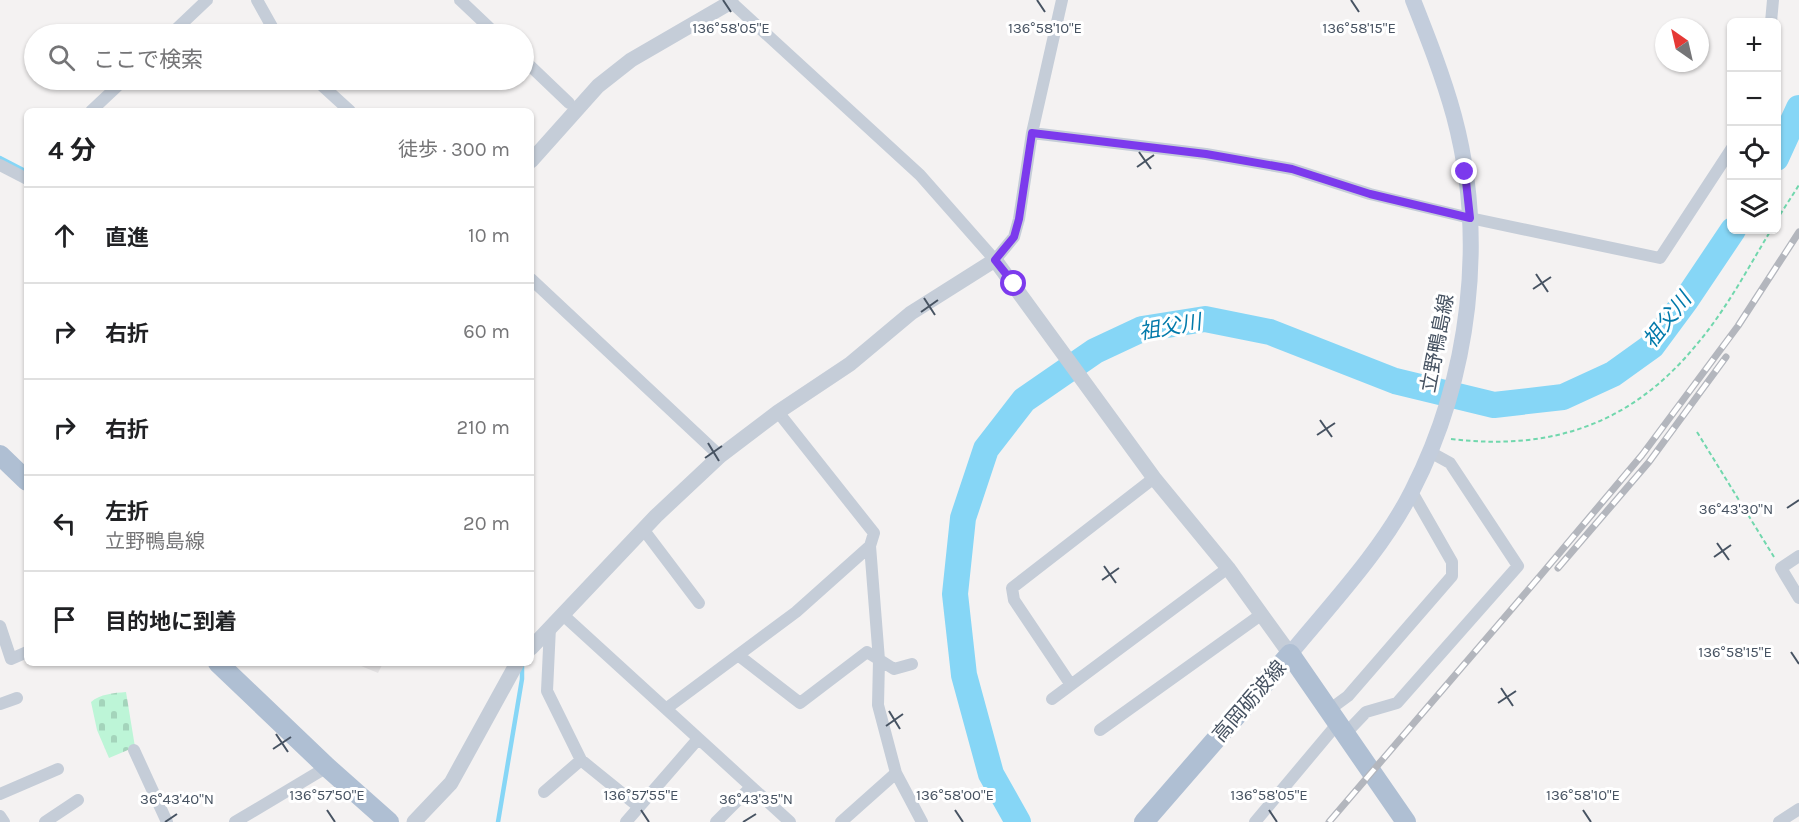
<!DOCTYPE html>
<html lang="ja">
<head>
<meta charset="utf-8">
<style>
	body { margin:0; font-family:Karla,"Noto Sans JP",sans-serif; background:#f6f6f6; color:#202124 }
	.controls { position:absolute; right:18px; top:18px; display:grid; overflow:hidden; border-radius:9px; box-shadow:0 2px 4px #0004 }
	.controls button { width:54px; height:54px; display:grid; place-items:center; padding:0; border:0; border-bottom:2px solid #e0e0e0; background:#fff; color:#202124; font:30px sans-serif }
	.compass { position:absolute; left:1655px; top:18px; width:54px; height:54px; border-radius:50%; background:#fff; box-shadow:0 2px 4px #0004; rotate:326deg }
	.stop { position:absolute; width:18px; height:18px; margin:-14px; border:4px solid #7c3aed; border-radius:50%; background:#fff }
	.stop.end { background:#7c3aed; border-color:#fff; box-shadow:0 2px 6px #0008 }
	.list { margin:0; padding:0; list-style:none }
	h2 { display:flex; justify-content:space-between; align-items:center; height:78px; margin:0; padding:0 24px; font-size:26px }
	h2 small { font-size:20px; font-weight:400; color:#757577 }
	.list li { display:grid; grid-template-columns:39px 1fr auto; gap:18px; align-items:center; box-sizing:border-box; height:96px; padding:0 24px; border-top:2px solid #e0e0e0 }
	.list b { display:block; font-size:22px; white-space:nowrap }
	.list p { margin:0; font-size:20px; white-space:nowrap; color:#757577 }
	.list em { font-size:20px; font-style:normal; color:#757577 }
	.icon { flex:none; width:33px; height:33px; fill:none; stroke:currentColor; stroke-width:2; stroke-linecap:round; stroke-linejoin:round }
	.map { position:relative; flex:none; width:1799px; height:822px; overflow:hidden }
	.search { position:absolute; background:#fff; box-shadow:0 2px 4px #0004; left:24px; top:24px; width:510px; height:66px; display:flex; align-items:center; gap:15px; box-sizing:border-box; padding:0 21px; border-radius:33px; color:#757577; font-size:22px }
	.panel { position:absolute; background:#fff; box-shadow:0 2px 4px #0004; left:24px; top:108px; width:510px; height:558px; border-radius:9px }
	.map>svg:first-child { display:block }
	.education { fill:#e5e3e4 }
	.cemetery { fill:url(#cemetery-stones) }
	.lines { fill:none; stroke-linecap:round; stroke-linejoin:round }
	.stream { stroke:#86d6f6; stroke-width:4.5 }
	.river { stroke:#86d6f6; stroke-width:26 }
	.path { stroke:#71d7ad; stroke-width:2; stroke-dasharray:4.5 3; stroke-linecap:butt }
	.minor { stroke:#c5cdd8; stroke-width:12 }
	.tertiary { stroke:#c5cdd8; stroke-width:15 }
	.secondary { stroke:#c3cddc; stroke-width:16 }
	.primary { stroke:#afbfd3; stroke-width:20 }
	.rail-casing { stroke:#b3b6bd; stroke-width:7 }
	.rail { stroke:#fff; stroke-width:4.5; stroke-dasharray:14; stroke-linecap:butt }
	.route { stroke:#7c3aed; stroke-width:8 }
	.ticks { fill:none; stroke:#475362; stroke-width:2 }
	.labels { text-anchor:middle; stroke-width:6; stroke-linejoin:round; paint-order:stroke }
	.street-label { font-size:20px; fill:#475362; stroke:#fff }
	.water-label { font-size:21px; font-style:italic; fill:#027aab; stroke:#fff }
	.ticks-label { font-size:15px; text-anchor:middle; fill:#475362; stroke:#fff; stroke-width:6; stroke-linejoin:round; paint-order:stroke }
</style>
</head>
<body>
<div class="map">
<svg width="1799" height="822" viewBox="0 0 1799 822">
	<defs>
		<pattern id="cemetery-stones" width="16" height="16" patternUnits="userSpaceOnUse" patternTransform="scale(1.5)"><rect width="16" height="16" fill="#bdf5d7"/><path d="M2 7V4a2 2 0 0 1 4 0v3zM10 15v-3a2 2 0 0 1 4 0v3z" fill="#a4d4bb"/></pattern>
	</defs>
	<rect width="100%" height="100%" fill="#f4f2f2"/>
	<!-- education -->
	<path class="education" d="M354 663H383L378 673Z"/>
	<!-- cemetery -->
	<path class="cemetery" d="M126 692 135 747 109 758 97 730 91 702C100 694 114 693 126 692Z"/>
	<g class="lines">
		<!-- stream -->
		<path class="stream" d="M0 158 27 172
			M498 822 522 679V665"/>
		<!-- river -->
		<path class="river" d="M1776 158 1799 108
			M1018 822 991 774 964 675 955 594 963 518 986 449 1024 400 1095 351 1142 329 1205 319 1270 332 1395 381 1494 405 1563 397 1613 374 1652 346 1686 300 1733 230"/>
		<!-- path -->
		<path class="path" d="M1776 221 1799 185
			M1697 432 1774 557
			M1451 439C1552 451 1632 424 1697 344 1726 310 1748 268 1771 230"/>
		<!-- minor -->
		<path class="minor" d="M257 0 276 34
			M460 0 496 34
			M729 0 920 175 995 260 1014 237 1019 219 1032 133 1062 0
			M1771 22 1773 0
			M171 34 207 0
			M524 60 569 103
			M316 80 350 111
			M91 111 124 80
			M1032 133 1206 154 1292 169 1370 194 1470 218 1660 258 1732 148
			M0 165 27 179
			M531 279 720 456
			M778 412 874 533 870 546 879 660 878 705 896 773 841 822
			M643 529 699 603
			M1799 556 1781 568 1799 598
			M562 614 790 822
			M0 626 11 659 27 652
			M550 627 547 691 581 760 639 807
			M738 655 800 703 867 652 894 669 912 664
			M1071 685 1014 600 1012 588 1154 478
			M1052 699 1228 568
			M0 704 17 698
			M667 708 796 612 870 546
			M1329 710 1348 696 1452 576V562L1412 492
			M1100 730 1262 614
			M1345 734 1366 712 1397 703 1518 566 1450 463 1430 452
			M134 750 167 822
			M896 773 922 822
			M544 792 581 760
			M0 794 58 769
			M0 816 4 822
			M45 822 78 800
			M235 822 327 767
			M626 822 698 739
			M716 822 751 787
			M1255 822 1338 723
			M1779 822 1799 809"/>
		<!-- tertiary -->
		<path class="tertiary" d="M531 161 598 86 631 60 731 2
			M531 648 656 516 720 456 778 412 850 364 911 313 995 260 1154 478 1228 568 1290 654
			M414 822 451 783 517 663"/>
		<!-- secondary -->
		<path class="secondary" d="M1290 654C1332 603 1383 549 1412 491 1470 378 1487 239 1454 116 1443 76 1428 38 1413 0"/>
		<!-- primary -->
		<path class="primary" d="M0 455 27 481
			M218 663 327 767 389 822
			M1144 822 1290 654 1406 822"/>
		<!-- rail casing -->
		<g class="rail-casing">
			<path id="rail" d="M1558 568 1649 462 1726 357
				M1329 822 1540 576 1642 455 1738 326 1799 232"/>
		</g>
		<!-- rail -->
		<use href="#rail" class="rail"/>
	</g>
	<g class="lines">
		<!-- route -->
		<path class="route" d="M1014 284 995 260 1014 237 1019 219 1032 133 1206 154 1292 169 1370 194 1470 218 1465 172"/>
	</g>
	<!-- ticks -->
	<path class="ticks" d="M723 0 731 12M1037 0 1045 12M1351 0 1359 12M1139 152 1151 169M1137 167 1154 155M1536 274 1548 292M1533 289 1551 277M924 298 935 315M921 312 938 300M1320 420 1332 437M1317 435 1335 423M708 443 719 461M705 458 722 446M1787 508 1799 500M1717 543 1729 560M1714 557 1731 545M1104 566 1116 583M1102 580 1119 568M1791 652 1799 664M1501 688 1513 706M1498 703 1516 691M889 711 900 729M886 726 903 714M276 734 288 752M273 749 291 737M327 810 335 822M641 810 649 822M955 810 963 822M1269 810 1277 822M1583 810 1591 822M165 822 177 814M743 822 756 814"/>
	<g class="labels">
		<!-- street labels -->
		<g class="street-label">
			<text transform="translate(1437 343) rotate(-79)" y="7">立野鴨島線</text>
			<text transform="translate(1249 701) rotate(-49)" y="7">高岡砺波線</text>
		</g>
		<!-- water labels -->
		<g class="water-label">
			<text transform="translate(1667 320) rotate(-52)" y="7">祖父川</text>
			<text transform="translate(1170 327) rotate(-10)" y="7">祖父川</text>
		</g>
	</g>
	<g class="ticks-label">
		<text x="731" y="33">136°58'05"E</text>
		<text x="1045" y="33">136°58'10"E</text>
		<text x="1359" y="33">136°58'15"E</text>
		<text x="1736" y="514">36°43'30"N</text>
		<text x="1735" y="657">136°58'15"E</text>
		<text x="327" y="800">136°57'50"E</text>
		<text x="641" y="800">136°57'55"E</text>
		<text x="955" y="800">136°58'00"E</text>
		<text x="1269" y="800">136°58'05"E</text>
		<text x="1583" y="800">136°58'10"E</text>
		<text x="177" y="804">36°43'40"N</text>
		<text x="756" y="804">36°43'35"N</text>
	</g>
</svg>
<div class="controls">
<button>+</button>
<button>−</button>
<button><svg class="icon" aria-label="locate" viewBox="0 0 24 24"><circle cx="12" cy="12" r="6"/><path d="M12 2v4M12 18v4M2 12h4M18 12h4"/></svg></button>
<button><svg class="icon" aria-label="layers" viewBox="0 0 24 24"><path d="M12 4l9 5-9 5-9-5zM3 14l9 5 9-5"/></svg></button>
</div>
<svg class="compass" viewBox="-18 -18 36 36"><path d="M0-13l5 13h-10z" fill="#e53935"/><path d="M0 13l5-13h-10z" fill="#757577"/></svg>
<div class="stop" style="left:1014px;top:284px"></div>
<div class="stop end" style="left:1465px;top:172px"></div>
<div class="search"><svg class="icon" aria-label="search" viewBox="0 0 24 24"><circle cx="10" cy="10" r="6"/><path d="M15 15l6 6"/></svg>ここで検索</div>
<section class="panel">
<h2>4 分<small>徒歩 · 300 m</small></h2>
<ul class="list">
<li><svg class="icon" aria-label="ahead" viewBox="0 0 24 24"><path d="M12 20V5M6 11l6-6 6 6"/></svg><div><b>直進</b></div><em>10 m</em></li>
<li><svg class="icon" aria-label="right" viewBox="0 0 24 24"><path d="M7 20v-9h11M14 6l5 5-5 5"/></svg><div><b>右折</b></div><em>60 m</em></li>
<li><svg class="icon" aria-label="right" viewBox="0 0 24 24"><path d="M7 20v-9h11M14 6l5 5-5 5"/></svg><div><b>右折</b></div><em>210 m</em></li>
<li><svg class="icon" aria-label="left" viewBox="0 0 24 24"><path d="M17 20v-9H6M10 6l-5 5 5 5"/></svg><div><b>左折</b><p>立野鴨島線</p></div><em>20 m</em></li>
<li><svg class="icon" aria-label="arrive" viewBox="0 0 24 24"><path d="M6 21V4h12l-3 4 3 4H6"/></svg><div><b>目的地に到着</b></div></li>
</ul>
</section>
</div>
</body>
</html>
